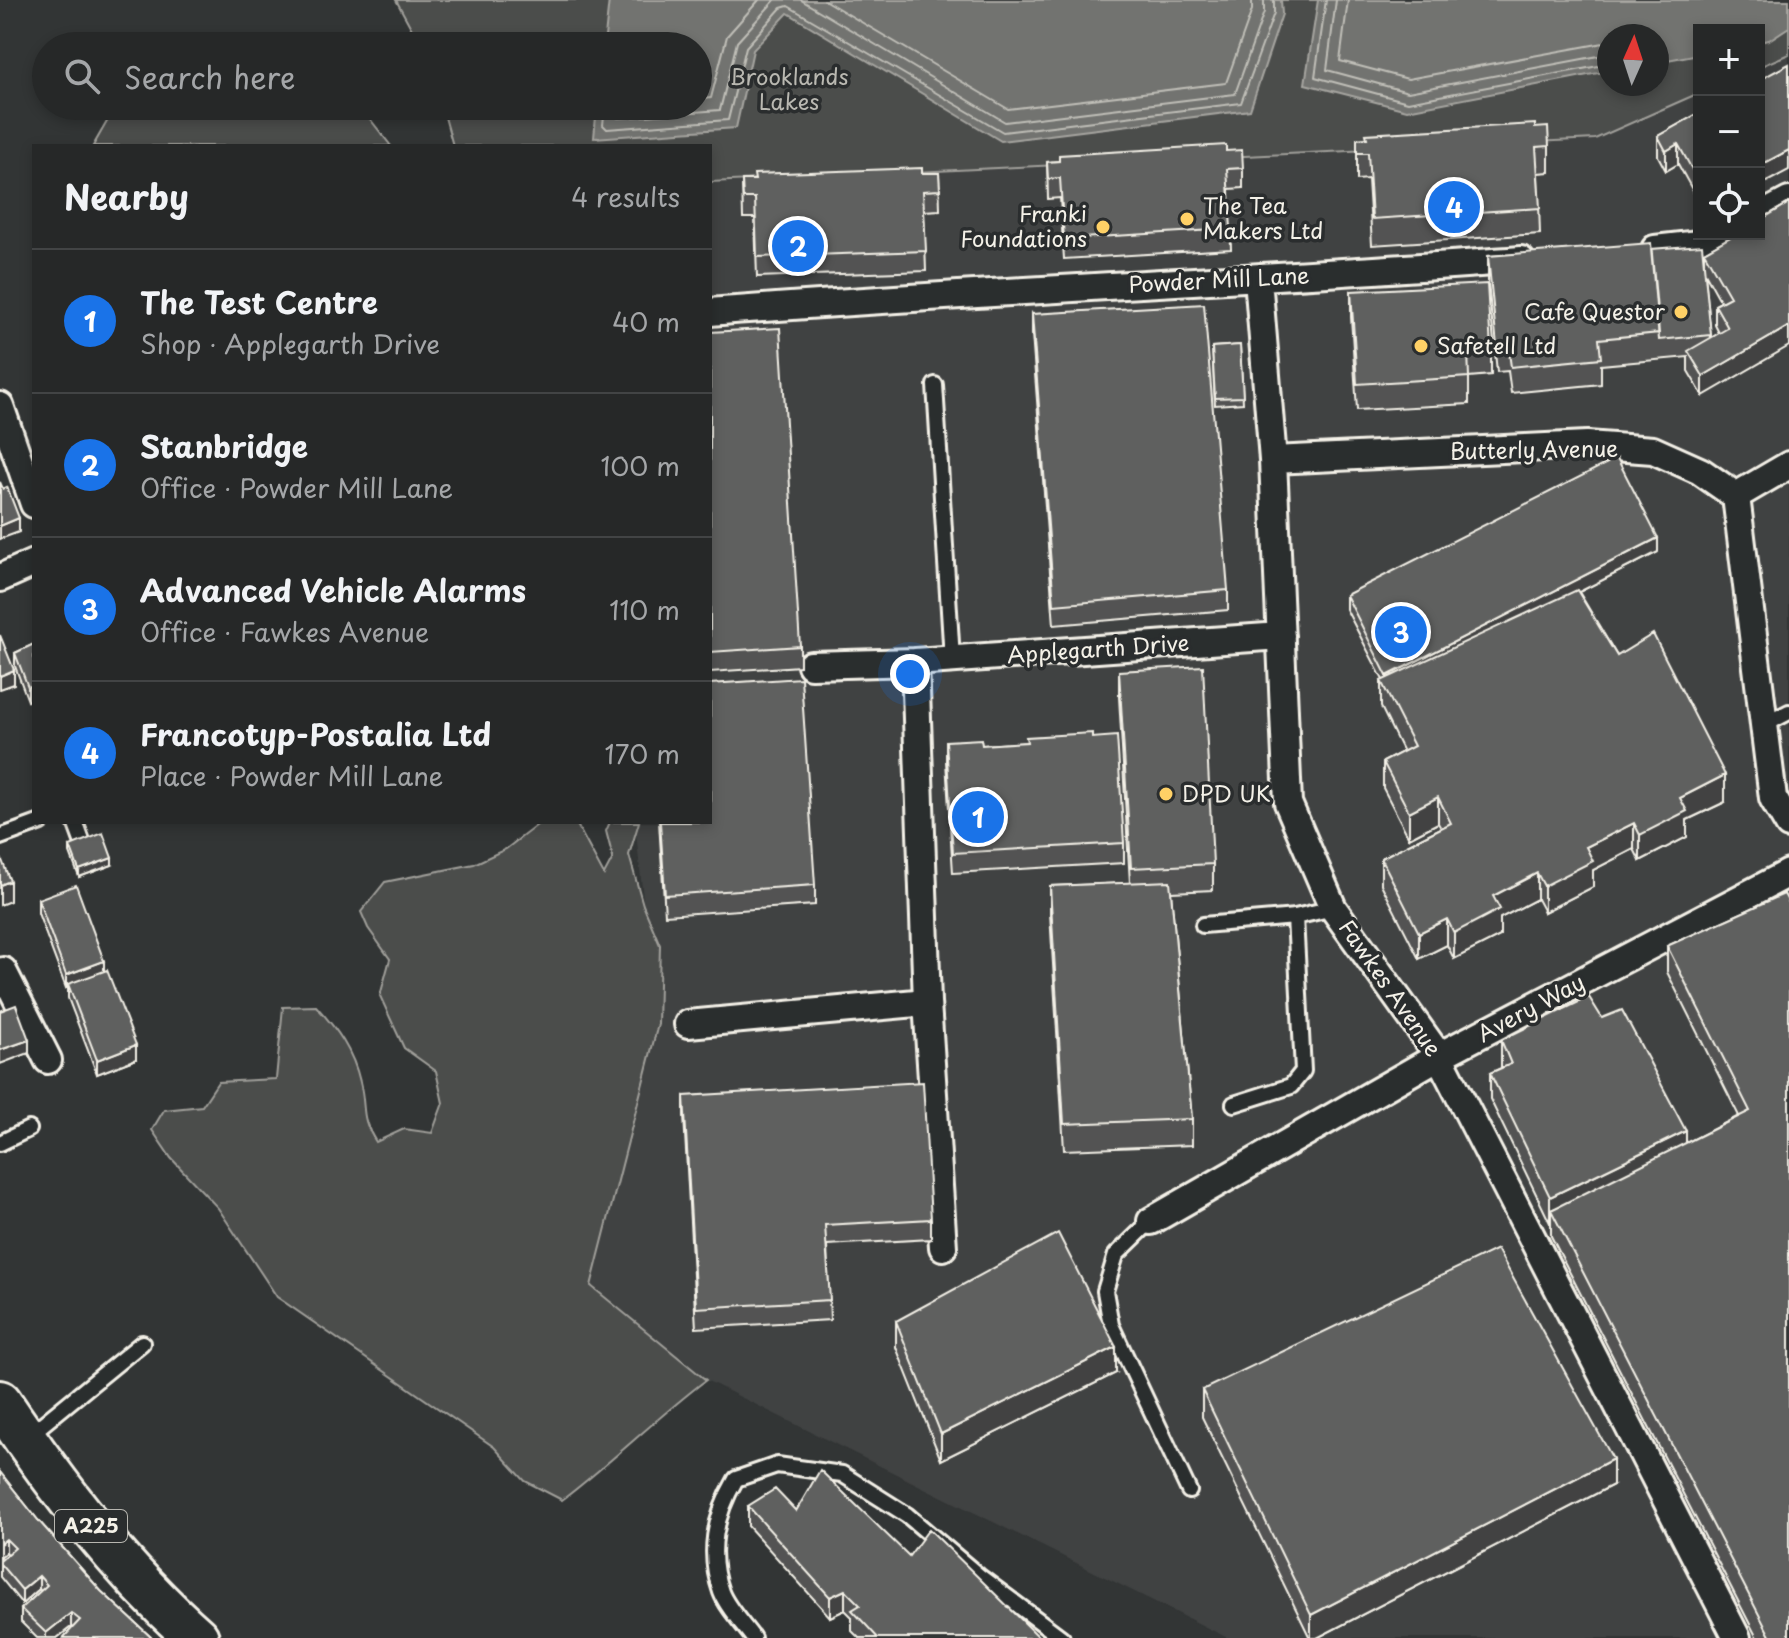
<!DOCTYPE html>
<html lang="en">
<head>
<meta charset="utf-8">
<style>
	body { margin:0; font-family:"Playpen Sans",sans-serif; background:#323434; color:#f1f3f6 }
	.controls { position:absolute; right:24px; top:24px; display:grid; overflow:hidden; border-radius:0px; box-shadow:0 4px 12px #0003 }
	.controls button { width:72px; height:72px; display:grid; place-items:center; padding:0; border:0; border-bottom:2px solid #424445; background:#262828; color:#f1f3f6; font:40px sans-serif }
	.compass { position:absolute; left:1597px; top:24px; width:72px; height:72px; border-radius:50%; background:#262828; box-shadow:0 4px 12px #0003; rotate:3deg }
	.you { position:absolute; left:910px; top:674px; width:28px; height:28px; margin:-20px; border:6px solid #fff; border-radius:50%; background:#1a73e8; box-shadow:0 0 0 12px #1a73e833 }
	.badge { display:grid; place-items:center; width:52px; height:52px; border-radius:50%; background:#1a73e8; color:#fff; font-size:26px; font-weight:700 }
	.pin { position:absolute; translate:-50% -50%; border:4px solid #fff; box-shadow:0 2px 8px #0006 }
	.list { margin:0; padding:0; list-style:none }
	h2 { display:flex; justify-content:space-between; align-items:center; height:104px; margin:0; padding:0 32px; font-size:34px }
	h2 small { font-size:26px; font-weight:400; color:#a4a6a8 }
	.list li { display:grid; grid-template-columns:52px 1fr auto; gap:24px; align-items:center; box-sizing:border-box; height:144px; padding:0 32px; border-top:2px solid #424445 }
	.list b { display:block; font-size:30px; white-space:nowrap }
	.list p { margin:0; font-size:26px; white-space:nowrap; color:#a4a6a8 }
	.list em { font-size:26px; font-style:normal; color:#a4a6a8 }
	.icon { flex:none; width:44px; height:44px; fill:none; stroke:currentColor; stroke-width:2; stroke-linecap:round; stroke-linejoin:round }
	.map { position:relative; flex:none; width:1789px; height:1638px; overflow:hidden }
	.search { position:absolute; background:#262828; box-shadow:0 4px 12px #0003; left:32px; top:32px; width:680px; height:88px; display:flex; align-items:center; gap:20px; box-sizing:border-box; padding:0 28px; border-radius:44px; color:#a4a6a8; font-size:30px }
	.panel { position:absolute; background:#262828; box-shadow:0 4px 12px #0003; left:32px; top:144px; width:680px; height:680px; border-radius:0px }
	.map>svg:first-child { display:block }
	.built { fill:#404242 }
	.green { fill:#4b4d4c; stroke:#a09f9a; stroke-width:2; fill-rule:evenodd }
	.water { fill:#727370; stroke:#a6a5a0; stroke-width:2 }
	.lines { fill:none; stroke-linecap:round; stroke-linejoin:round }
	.shore { stroke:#c0bfb8; stroke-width:2 }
	.service-casing { stroke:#f4f1e8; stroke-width:20 }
	.minor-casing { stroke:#f4f1e8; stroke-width:32 }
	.primary-casing { stroke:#f4f1e8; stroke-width:48 }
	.service { stroke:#2a2d2e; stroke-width:14 }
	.minor { stroke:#2a2d2e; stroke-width:26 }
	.primary { stroke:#2a2d2e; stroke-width:42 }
	.wall { fill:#525352; stroke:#f4f1e8; stroke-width:2; fill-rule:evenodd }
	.shaded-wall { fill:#424342; stroke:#f4f1e8; stroke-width:2 }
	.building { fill:#5f605f; stroke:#f4f1e8; stroke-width:2 }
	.poi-dot { fill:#ffd166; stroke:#2a2d2e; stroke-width:3 }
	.labels { text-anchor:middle; stroke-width:7; stroke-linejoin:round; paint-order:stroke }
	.shield { fill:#2a2d2e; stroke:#b7b6b0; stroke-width:2 }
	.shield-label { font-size:20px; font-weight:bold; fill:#f4f1e8 }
	.park-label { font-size:22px; fill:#b9b8b1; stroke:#2a2d2e }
	.poi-label { font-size:22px; fill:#f4f1e8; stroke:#2a2d2e; text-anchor:start }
	.street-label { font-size:22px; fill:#f4f1e8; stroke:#2a2d2e }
</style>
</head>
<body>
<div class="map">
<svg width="1789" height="1638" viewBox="0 0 1789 1638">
	<rect width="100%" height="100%" fill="#323535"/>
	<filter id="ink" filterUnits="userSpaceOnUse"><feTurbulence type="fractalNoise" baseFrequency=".0125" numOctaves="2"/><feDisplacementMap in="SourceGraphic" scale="16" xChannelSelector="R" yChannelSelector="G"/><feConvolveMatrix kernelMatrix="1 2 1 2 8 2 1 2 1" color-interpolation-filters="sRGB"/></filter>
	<g filter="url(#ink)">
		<!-- built -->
		<path class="built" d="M1789 54V1638H1228L706 1380 590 1286 656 1021 635 822H710V182L1595 139 1699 93V234H1759V67Z"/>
		<!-- green -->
		<path class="green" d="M396 0H1789V54L1759 67V30H1699V93L1595 139 710 182V146H453L442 106H698V46H421ZM1609 36H1657V84H1609Z
			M116 106H331L366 114 391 146H93Z
			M541 822 576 823 604 875 613 858 606 831 610 822H639L629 855 643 905 660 945 658 1024 591 1286 706 1380C656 1418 612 1462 562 1500L525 1481 494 1447 277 1297 218 1208 171 1158 152 1130 164 1110 202 1106 218 1082 276 1079 283 1007 316 1006C337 1029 353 1051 360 1082 367 1110 359 1115 376 1142L404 1129 432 1133 443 1103 436 1071 404 1048 380 996 390 959 368 928 361 912 385 882 474 864 506 849Z"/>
		<!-- water -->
		<path class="water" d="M609 0H1281L1282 14 1250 110 1001 141 788 13 753 50 736 128 594 138 597 106H698V46H604Z
			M1318 0H1789V27L1769 40 1759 42V30H1699V54L1657 62V36H1609V71L1407 110 1305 84Z"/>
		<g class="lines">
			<!-- shore -->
			<path class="shore" d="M801 0 1005 122 1235 94 1264 12V0
				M824 0 1008 109 1226 83 1252 10V0
				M1326 0 1315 77 1408 102 1609 64
				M1336 0 1327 70 1408 92 1609 54
				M1348 0 1340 61 1408 79 1609 42
				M698 100 711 98 727 36 759 0
				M605 106 603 125 607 129 728 120 746 47 781 8 788 6 1003 132 1241 103 1274 13V0
				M615 106V115L618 118 720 110 737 42 775 0"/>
			<!-- service casing -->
			<g class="service-casing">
				<path id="service" d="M935 385 952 659
					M1764 725 1789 712
					M75 822 82 841
					M0 837 41 822
					M1203 925 1295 917 1333 908
					M1234 1104 1291 1086 1303 1071 1295 917
					M0 1143 29 1129
					M1151 1221 1116 1255 1105 1291 1111 1325 1189 1491
					M28 1436 142 1343
					M753 1638C743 1624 727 1608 721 1592 707 1552 716 1513 736 1479L777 1465 842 1474 907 1515 979 1576 1062 1638"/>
			</g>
			<!-- minor casing -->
			<g class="minor-casing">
				<path id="minor" d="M1759 217 1789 201
					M1655 249 1708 243 1726 234
					M1258 278 1273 460 1288 803 1333 908 1439 1056 1737 1638
					M710 312C980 291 1251 280 1521 260
					M0 406 34 504
					M1273 460 1587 445 1653 450 1700 471 1736 496 1773 798 1789 825
					M1736 496 1789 465
					M0 578 34 563
					M811 665 915 662
					M0 973 3 971 48 1060
					M927 1002 943 1247
					M688 1024 927 1002 915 662 1281 636
					M1151 1221 1439 1056 1789 873"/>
			</g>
			<!-- primary casing -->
			<g class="primary-casing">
				<path id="primary" d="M0 1402C57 1487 120 1570 197 1638"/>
			</g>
			<!-- service -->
			<use href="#service" class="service"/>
			<!-- minor -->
			<use href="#minor" class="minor"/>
			<!-- primary -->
			<use href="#primary" class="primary"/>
		</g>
		<!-- wall -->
		<path class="wall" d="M1699 113V202L1678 164 1666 171 1658 156V136Z
			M1535 128 1549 146V172L1538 173 1540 234 1372 245 1368 179 1357 180V139Z
			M1226 151 1243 168V188L1229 189 1231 249 1064 259 1060 198 1048 199 1047 162Z
			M939 173 940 210 924 211 926 271 757 277 755 218H743L742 180Z
			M1789 203 1703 396 1688 371V357L1601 365V384L1511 393 1508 371 1497 372 1488 282V256L1651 249 1704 266V252ZM1705 273 1721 302 1715 305V325L1719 333 1711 338Z
			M1351 291 1491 349V375L1469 377V404L1357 410 1351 317Z
			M1032 314 1228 590V610L1054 625 1032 334Z
			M710 332 800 646V666L710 672Z
			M1240 345 1243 403 1215 405 1212 347Z
			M1658 552 1579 592 1617 656 1725 802 1687 820V837L1640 861 1634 849 1593 870V887L1544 912 1537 899 1500 918V936L1454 959 1447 945 1419 959 1381 884V858L1441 828 1438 823 1409 838 1383 788V762L1403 752 1381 707V681L1383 680 1346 609V595Z
			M34 644 28 701 15 666V653Z
			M1119 671 1213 864V890L1171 892 1192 1119V1145L1064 1150 1050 913V886L1130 883 1119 697Z
			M1092 738 1124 843V863L953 873 946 761V741L982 745Z
			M659 822H710L815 885V905L665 915Z
			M70 846 112 865 79 877 70 853Z
			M1784 894 1789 1638H1757L1551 1236V1223H1550L1490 1099V1073L1501 1068V1040L1602 1018 1686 1143 1739 1116 1667 972V946Z
			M38 899 104 971 136 1059 97 1074 68 998V987L66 988 38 913Z
			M684 1096 931 1219V1239L827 1245 830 1320 696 1328 684 1116Z
			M896 1321 1116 1373 941 1460 896 1347Z
			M1202 1390 1613 1485 1317 1638H1310L1202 1417Z
			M0 1472 38 1520 101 1591 152 1638H64L73 1628 71 1627 57 1638H37L21 1622V1609L41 1591 39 1589 22 1604 0 1577V1561L8 1554 6 1552 0 1557Z
			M748 1506 796 1511 909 1556 1040 1638H859L852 1631V1617L845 1610 830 1617 748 1526Z"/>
		<!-- shaded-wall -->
		<path class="shaded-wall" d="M1678 144V164L1666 171V151Z
			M1789 150V170L1759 186V166Z
			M1789 326V346L1703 396V376Z
			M19 518V532L0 539V526Z
			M1658 538V552L1387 689V676Z
			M14 670V684L0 689V676Z
			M34 685V698L28 701V687Z
			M1725 775V802L1687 820V837L1640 861V835L1680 798Z
			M1438 797V823L1409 838V812Z
			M1634 823V849L1593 870V887L1544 912V886L1586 847Z
			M112 858V865L79 877V870Z
			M1537 873V899L1500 918V936L1454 959V933L1493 896Z
			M10 881V901L0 905V885Z
			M1447 919V945L1419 959V933Z
			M104 961V975L68 984V987L66 988V975Z
			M29 1040V1053L0 1064V1050Z
			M136 1045V1059L97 1074V1060Z
			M1686 1131V1157L1551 1210V1223H1550V1197Z
			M1116 1347V1373L941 1460V1434Z
			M1613 1459V1485L1317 1638H1311V1615Z
			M6 1539V1552L0 1557V1544Z
			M39 1576V1589L22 1604V1590Z
			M845 1590V1610L830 1617V1597Z
			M71 1613V1627L57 1638H46V1633Z"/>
		<!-- building -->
		<path class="building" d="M1789 64V150L1759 166V80Z
			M1699 113V182L1678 144 1666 151 1658 136Z
			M1535 124V128L1548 127 1549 146 1536 147 1540 208 1372 219 1368 153H1357V139L1367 138 1366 134Z
			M1226 145V151L1242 150 1243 168 1227 169 1231 229 1064 239 1060 178 1048 179 1047 162 1059 161V155Z
			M922 168V173H939L940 190 923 191 926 251 757 257 755 198H743L742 180H755L754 174Z
			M1789 203V326L1703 376 1688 351 1728 328 1715 305 1730 297 1704 252 1736 234H1759V221Z
			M1651 243 1659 333 1599 339 1601 358 1511 367 1508 345 1497 346 1488 256Z
			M1702 245 1711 335 1659 340 1651 249Z
			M1487 284 1491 349 1468 351 1469 377 1357 384 1351 291Z
			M1204 304 1228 590 1054 605 1032 314Z
			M780 328 800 646 710 652V332Z
			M1240 345 1243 397 1215 398 1212 347Z
			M1617 458 1658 538 1387 676 1346 595Z
			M0 482 3 489 7 487 19 518 0 526Z
			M1577 590 1617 656 1653 634 1725 775 1680 798 1687 811 1640 835 1634 823 1586 847 1593 861 1544 886 1537 873 1493 896 1500 909 1454 933 1447 919 1419 933 1381 858 1451 823 1438 797 1409 812 1383 762 1414 746 1381 681Z
			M0 635 14 670 0 676Z
			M34 644V685L28 687 15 653Z
			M1203 666 1213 864 1131 868 1119 671Z
			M801 678 815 885 665 895 660 822H710V684Z
			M1092 733V738L1117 736 1124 843 953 853 946 741 981 739 982 745 1027 742 1026 737Z
			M103 833 112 858 79 870 70 846Z
			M0 855 10 881 0 885Z
			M1170 881 1192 1119 1064 1124 1050 886Z
			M76 885 104 961 66 975 38 899Z
			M1784 894 1789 903V1638H1771L1551 1210 1750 1111 1667 946Z
			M107 970 136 1045 97 1060 68 984Z
			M1589 997 1602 1018 1622 1010 1686 1131 1550 1197 1490 1073 1511 1064 1501 1040Z
			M16 1005 29 1040 0 1050V1011Z
			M923 1082 931 1219 825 1225 830 1300 696 1308 684 1096Z
			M1058 1233 1116 1347 941 1434 896 1321Z
			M1497 1249 1613 1459 1311 1615 1202 1390Z
			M820 1470 909 1556 929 1529 1040 1638H878L852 1610 860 1605 845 1590 830 1597 748 1506 775 1489 796 1511Z
			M0 1472 38 1520 101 1591 152 1638H65L64 1637 80 1620 71 1613 46 1633 21 1609 47 1585 39 1576 22 1590 0 1564V1561L15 1548 6 1539 0 1544Z"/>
	</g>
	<!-- markers -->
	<g class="poi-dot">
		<circle cx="1187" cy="219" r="8"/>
		<circle cx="1103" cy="227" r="8"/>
		<circle cx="1681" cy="312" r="8"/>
		<circle cx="1421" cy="346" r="8"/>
		<circle cx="1166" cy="794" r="8"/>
	</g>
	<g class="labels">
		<!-- shield labels -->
		<rect class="shield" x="55" y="1510" width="72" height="32" rx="6"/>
		<g class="shield-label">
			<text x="91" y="1533">A225</text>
		</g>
		<!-- park labels -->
		<g class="park-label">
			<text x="789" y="85">Brooklands<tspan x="789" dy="25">Lakes</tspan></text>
		</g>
		<!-- poi labels -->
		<g class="poi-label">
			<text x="1203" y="214">The Tea<tspan x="1203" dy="25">Makers Ltd</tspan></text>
			<text x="1087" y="222" text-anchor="end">Franki<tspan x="1087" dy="25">Foundations</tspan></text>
			<text x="1665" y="320" text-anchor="end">Cafe Questor</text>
			<text x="1437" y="354">Safetell Ltd</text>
			<text x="1182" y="802">DPD UK</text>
		</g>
		<!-- street labels -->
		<g class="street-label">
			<text transform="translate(1219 280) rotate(-3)" y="8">Powder Mill Lane</text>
			<text transform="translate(1534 450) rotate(-1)" y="8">Butterly Avenue</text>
			<text transform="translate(1098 649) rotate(-4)" y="8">Applegarth Drive</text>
			<text transform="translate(1390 988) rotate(55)" y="8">Fawkes Avenue</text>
			<text transform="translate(1531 1008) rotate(-28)" y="8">Avery Way</text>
		</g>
	</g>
</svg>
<div class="controls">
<button>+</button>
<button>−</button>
<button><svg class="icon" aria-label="locate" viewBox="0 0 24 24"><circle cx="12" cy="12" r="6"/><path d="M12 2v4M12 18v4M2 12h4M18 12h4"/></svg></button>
</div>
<svg class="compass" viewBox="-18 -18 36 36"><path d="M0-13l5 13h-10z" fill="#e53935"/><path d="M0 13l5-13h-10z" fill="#a4a6a8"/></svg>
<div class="you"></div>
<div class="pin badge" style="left:978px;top:817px">1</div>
<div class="pin badge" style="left:798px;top:246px">2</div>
<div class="pin badge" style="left:1401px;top:632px">3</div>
<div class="pin badge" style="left:1454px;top:207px">4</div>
<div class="search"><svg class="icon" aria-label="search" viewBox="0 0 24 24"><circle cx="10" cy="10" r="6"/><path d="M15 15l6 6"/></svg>Search here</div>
<section class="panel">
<h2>Nearby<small>4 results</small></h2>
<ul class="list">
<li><span class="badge">1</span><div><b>The Test Centre</b><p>Shop · Applegarth Drive</p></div><em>40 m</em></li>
<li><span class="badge">2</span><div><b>Stanbridge</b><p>Office · Powder Mill Lane</p></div><em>100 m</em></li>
<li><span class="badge">3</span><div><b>Advanced Vehicle Alarms</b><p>Office · Fawkes Avenue</p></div><em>110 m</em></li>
<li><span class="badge">4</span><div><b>Francotyp-Postalia Ltd</b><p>Place · Powder Mill Lane</p></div><em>170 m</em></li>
</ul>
</section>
</div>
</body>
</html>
